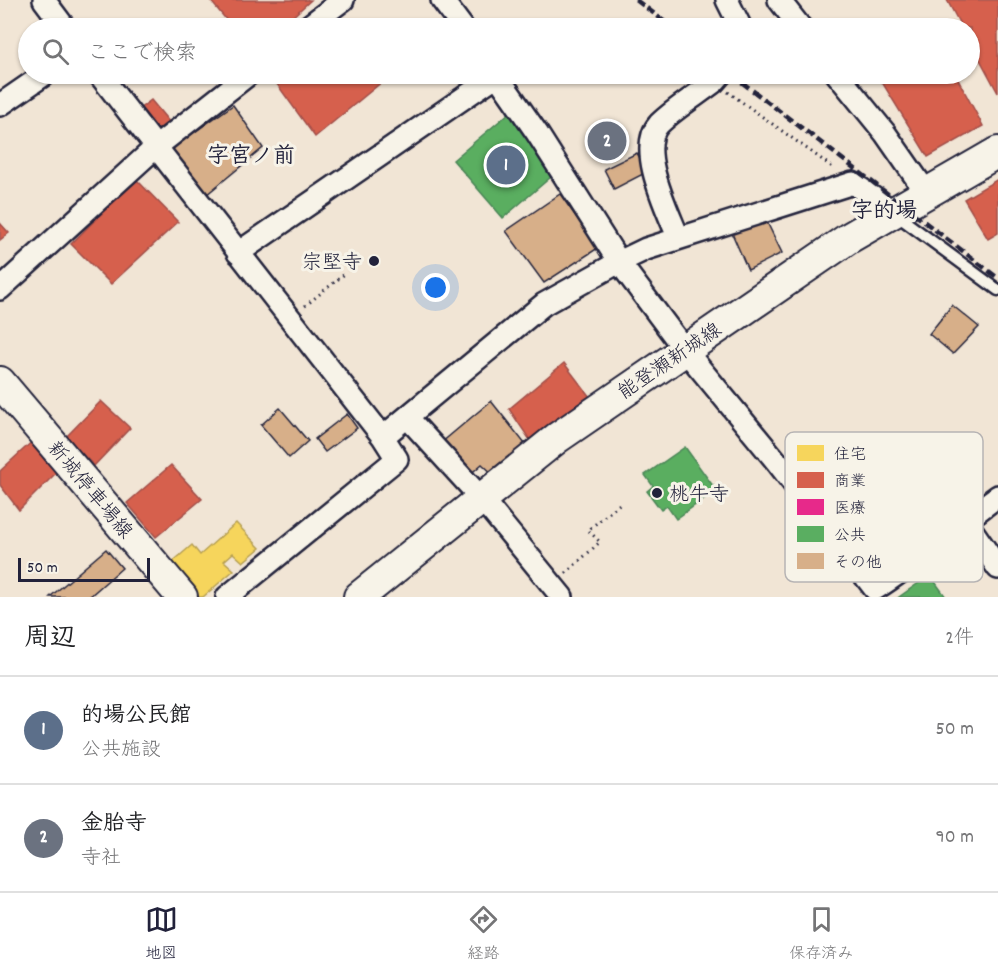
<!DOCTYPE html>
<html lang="ja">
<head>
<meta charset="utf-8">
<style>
	body { margin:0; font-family:Dekko,"Klee One",sans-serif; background:#f2f2f2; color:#202124 }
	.scale { position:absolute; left:18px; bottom:15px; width:132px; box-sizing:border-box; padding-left:6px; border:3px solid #22223b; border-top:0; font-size:16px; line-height:21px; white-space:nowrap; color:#22223b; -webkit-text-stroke:4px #f7f3e8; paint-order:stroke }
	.you { position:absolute; left:436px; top:288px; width:21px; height:21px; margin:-15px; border:4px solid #fff; border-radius:50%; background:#1a73e8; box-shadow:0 0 0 9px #1a73e833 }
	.badge { display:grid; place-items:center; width:39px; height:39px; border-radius:50%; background:#22223b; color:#fff; font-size:20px; font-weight:700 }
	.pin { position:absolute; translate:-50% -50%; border:3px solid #fff; box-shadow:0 2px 6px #0006 }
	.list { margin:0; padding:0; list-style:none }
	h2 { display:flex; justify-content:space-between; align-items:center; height:78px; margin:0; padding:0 24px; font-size:26px }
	h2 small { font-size:20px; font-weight:400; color:#757577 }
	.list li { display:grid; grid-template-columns:39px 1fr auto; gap:18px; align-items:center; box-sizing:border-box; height:108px; padding:0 24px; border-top:2px solid #e0e0e0 }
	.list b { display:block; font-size:22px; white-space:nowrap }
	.list p { margin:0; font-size:20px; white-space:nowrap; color:#757577 }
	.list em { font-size:20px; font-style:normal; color:#757577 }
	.icon { flex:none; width:33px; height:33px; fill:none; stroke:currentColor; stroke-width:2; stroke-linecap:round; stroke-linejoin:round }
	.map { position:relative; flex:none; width:998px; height:597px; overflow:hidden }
	.search { position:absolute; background:#fff; box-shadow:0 2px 4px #0004; left:18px; right:18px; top:18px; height:66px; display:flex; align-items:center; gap:15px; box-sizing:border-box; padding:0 21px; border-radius:33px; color:#757577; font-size:22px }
	.sheet { height:294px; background:#fff }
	nav { display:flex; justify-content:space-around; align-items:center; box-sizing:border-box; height:84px; border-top:2px solid #e0e0e0; background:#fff; font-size:16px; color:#757577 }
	nav a { display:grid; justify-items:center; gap:3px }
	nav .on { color:#22223b }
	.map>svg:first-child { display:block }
	.homes { fill:#f6d55c; stroke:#b69f52; stroke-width:1.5 }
	.shops { fill:#d6604d; stroke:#a04d48; stroke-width:1.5 }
	.public { fill:#5aae61; stroke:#498456; stroke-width:1.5 }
	.building { fill:#d7af89; stroke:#22223b; stroke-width:1.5 }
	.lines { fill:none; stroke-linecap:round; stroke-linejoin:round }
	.service-casing { stroke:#22223b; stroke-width:15 }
	.minor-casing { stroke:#22223b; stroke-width:26 }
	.secondary-casing { stroke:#22223b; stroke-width:34 }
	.path { stroke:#22223b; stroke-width:3; stroke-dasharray:1.5 4.5; stroke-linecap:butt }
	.service { stroke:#f7f3e8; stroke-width:10 }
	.minor { stroke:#f7f3e8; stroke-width:21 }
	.secondary { stroke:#f7f3e8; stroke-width:30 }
	.rail { stroke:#22223b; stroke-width:4.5; stroke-dasharray:9 4.5; stroke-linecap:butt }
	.poi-dot { fill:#22223b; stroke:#f7f3e8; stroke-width:2 }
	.labels { text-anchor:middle; stroke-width:6; stroke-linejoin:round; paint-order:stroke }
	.poi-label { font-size:20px; fill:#22223b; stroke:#f7f3e8; text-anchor:end }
	.street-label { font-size:20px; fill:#22223b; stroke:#f7f3e8 }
	.quarter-label { font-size:22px; font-weight:bold; fill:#22223b; stroke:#f7f3e8 }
	.key { fill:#f7f3e8; stroke:#b7b4b4; stroke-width:1.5 }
	.key-label { font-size:16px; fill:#22223b }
</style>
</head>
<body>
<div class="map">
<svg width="998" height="597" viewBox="0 0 998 597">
	<rect width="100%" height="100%" fill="#f1e5d5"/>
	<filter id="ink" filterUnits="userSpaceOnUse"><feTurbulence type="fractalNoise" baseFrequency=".0167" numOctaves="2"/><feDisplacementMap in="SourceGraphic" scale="12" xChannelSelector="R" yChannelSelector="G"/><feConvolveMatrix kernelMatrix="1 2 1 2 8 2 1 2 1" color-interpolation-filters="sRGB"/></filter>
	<g filter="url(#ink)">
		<!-- homes -->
		<path class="homes" d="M236 523 260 548 243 562 233 553 224 561 234 570 203 597H199L170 564 192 545 200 555Z"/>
		<!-- shops -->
		<path class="shops" d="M210 0H311L280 28H233Z
			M947 0H998V93L970 41V28H962Z
			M342 22 348 28H334Z
			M282 74H386L389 76 315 137 274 80Z
			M877 74H955L983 126 928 157Z
			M151 100 170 123 159 132 139 109Z
			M136 179 178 222 111 284 71 244Z
			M998 179V233L988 239 964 199Z
			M0 223 9 233 0 240Z
			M564 363 593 401 536 449 509 409Z
			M101 401 130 428 94 466 66 437Z
			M37 437 62 467 19 510 0 485V471Z
			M171 465 202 499 156 537 127 503Z"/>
		<!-- public -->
		<path class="public" d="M509 113 558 171 503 218 453 160Z
			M685 447 716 490 676 519 667 506 661 510 647 491 653 486 645 475Z
			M930 575 946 597H899Z"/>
		<!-- building -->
		<path class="building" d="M233 105 263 148 206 195 168 151Z
			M637 153 647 172 614 189 604 169Z
			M560 194 598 248 544 283 506 231Z
			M764 216 782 253 748 270 731 231Z
			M952 305 979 327 953 354 929 334Z
			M491 401 533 454 495 476 482 464 467 477 435 448Z
			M280 408 308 441 289 458 261 425Z
			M347 414 357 428 325 452 315 439Z
			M106 549 122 568 89 597H50Z"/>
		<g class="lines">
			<!-- service casing -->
			<g class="service-casing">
				<path id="service" d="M895 214 998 290"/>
			</g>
			<!-- minor casing -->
			<g class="minor-casing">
				<path id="minor" d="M44 0 65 28
					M442 0 463 28
					M727 0 741 28
					M779 0 801 28
					M306 28 343 0
					M99 74 383 437 397 459 227 597
					M496 74 537 133 619 262 684 349 777 462 875 589C919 562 956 526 998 496
					M837 74 885 133 926 192
					M0 105 45 74
					M678 237C668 211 636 149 659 124 674 109 697 95 714 82L721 74
					M238 253 497 75
					M0 289 156 147 249 74
					M407 417 544 304 619 262 646 249 853 183 893 212
					M383 437 407 417 481 498 562 597
					M965 520 998 568"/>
			</g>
			<!-- secondary casing -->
			<g class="secondary-casing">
				<path id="secondary" d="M0 382 182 597
					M359 597 557 438 849 238 998 152"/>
			</g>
			<!-- path -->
			<path class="path" d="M728 92 835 169
				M305 306 347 272
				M566 573 600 542 588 530 622 502"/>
			<!-- service -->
			<use href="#service" class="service"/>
			<!-- minor -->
			<use href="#minor" class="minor"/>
			<!-- secondary -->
			<use href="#secondary" class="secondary"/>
			<!-- rail -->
			<path class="rail" d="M636 0 673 28
				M731 74 998 278"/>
		</g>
	</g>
	<!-- markers -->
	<g class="poi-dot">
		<circle cx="374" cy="261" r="6"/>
		<circle cx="657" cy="493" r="6"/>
	</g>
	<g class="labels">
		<!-- poi labels -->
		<g class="poi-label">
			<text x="362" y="268">宗堅寺</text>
			<text x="669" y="500" text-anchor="start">桃牛寺</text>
		</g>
		<!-- street labels -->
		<g class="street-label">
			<text transform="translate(669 360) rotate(-34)" y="7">能登瀬新城線</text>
			<text transform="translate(91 489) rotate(50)" y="7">新城停車場線</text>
		</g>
		<!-- quarter labels -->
		<g class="quarter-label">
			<text x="251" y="162">字宮ノ前</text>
			<text x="884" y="217">字的場</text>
		</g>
	</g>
	<!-- legend -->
	<rect x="785" y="432" width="198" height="150" rx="9" class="key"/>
	<rect x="797" y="445" width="27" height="16" fill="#f6d55c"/>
	<rect x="797" y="472" width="27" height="16" fill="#d6604d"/>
	<rect x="797" y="499" width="27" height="16" fill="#e7298a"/>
	<rect x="797" y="526" width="27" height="16" fill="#5aae61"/>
	<rect x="797" y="553" width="27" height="16" fill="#d7af89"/>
	<g class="key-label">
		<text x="834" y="459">住宅</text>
		<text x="834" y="486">商業</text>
		<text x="834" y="513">医療</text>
		<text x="834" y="540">公共</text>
		<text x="834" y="567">その他</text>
	</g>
</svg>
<div class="scale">50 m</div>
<div class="you"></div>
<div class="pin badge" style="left:506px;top:165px;background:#5c6f8a">1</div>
<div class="pin badge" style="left:607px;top:141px;background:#6b7280">2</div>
<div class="search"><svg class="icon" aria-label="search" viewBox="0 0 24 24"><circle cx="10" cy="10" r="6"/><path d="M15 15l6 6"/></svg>ここで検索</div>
</div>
<section class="sheet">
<h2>周辺<small>2件</small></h2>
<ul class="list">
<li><span class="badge" style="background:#5c6f8a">1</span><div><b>的場公民館</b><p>公共施設</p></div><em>50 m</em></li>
<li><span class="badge" style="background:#6b7280">2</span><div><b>金胎寺</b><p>寺社</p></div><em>90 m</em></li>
</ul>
</section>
<nav>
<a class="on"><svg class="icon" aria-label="map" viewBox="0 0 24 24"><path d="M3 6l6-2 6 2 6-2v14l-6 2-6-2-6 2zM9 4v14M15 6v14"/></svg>地図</a>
<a><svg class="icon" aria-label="directions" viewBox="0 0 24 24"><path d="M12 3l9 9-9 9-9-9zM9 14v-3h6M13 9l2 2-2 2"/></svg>経路</a>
<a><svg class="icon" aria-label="saved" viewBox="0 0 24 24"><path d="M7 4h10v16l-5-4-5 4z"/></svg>保存済み</a>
</nav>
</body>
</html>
